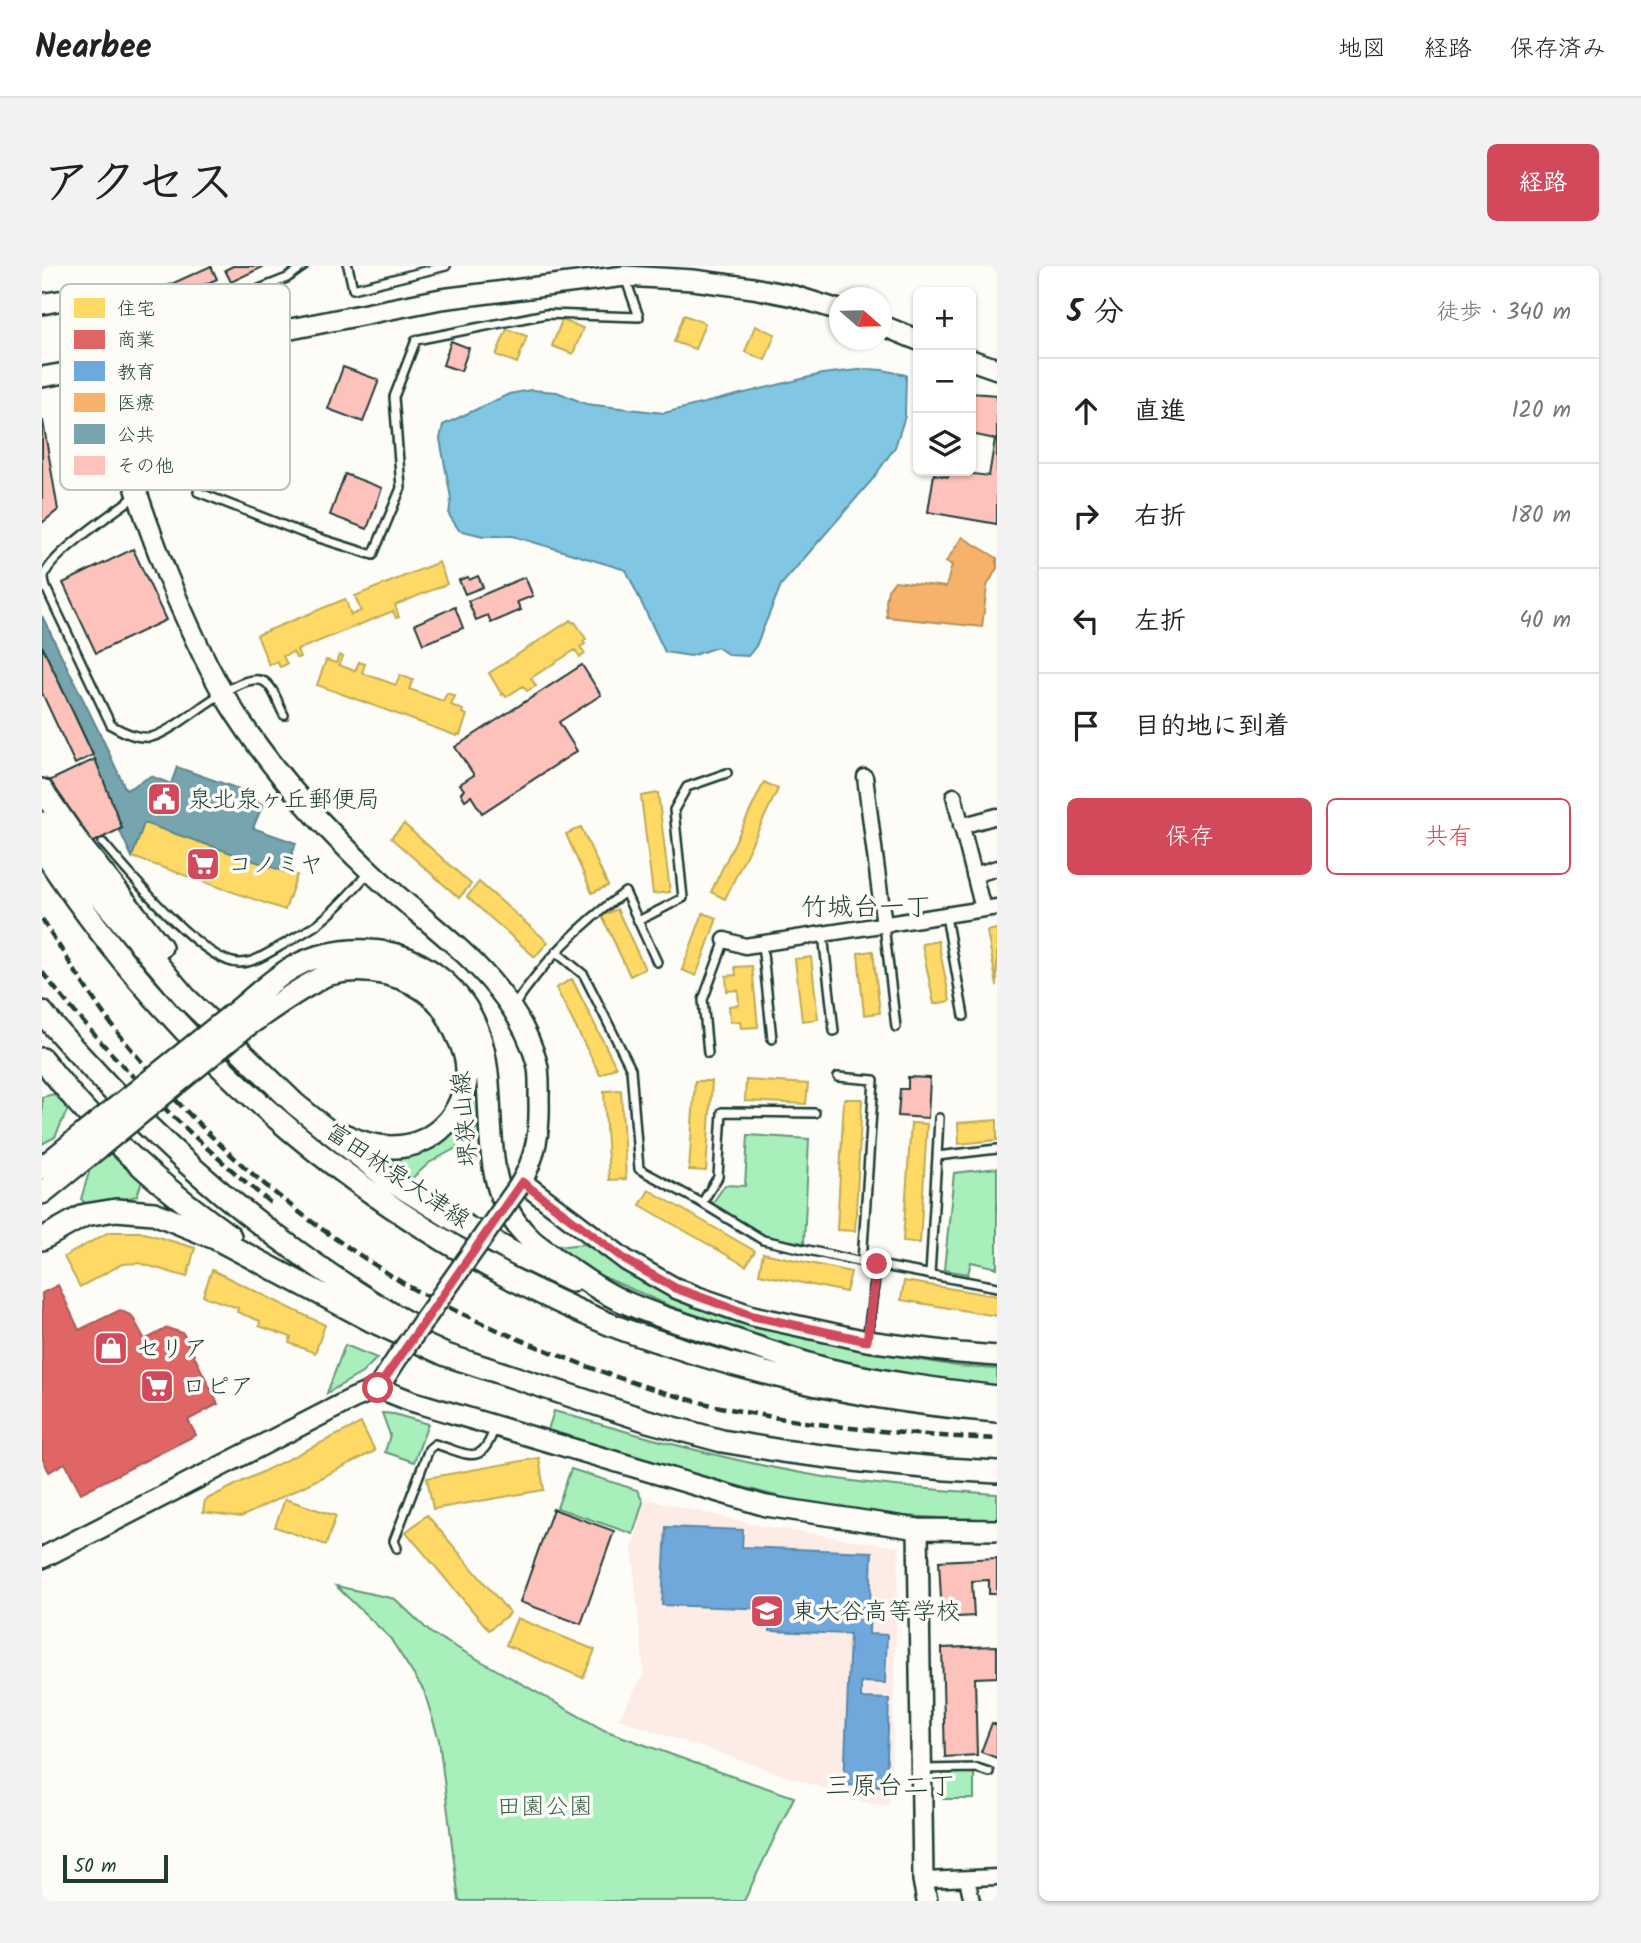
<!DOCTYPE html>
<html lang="ja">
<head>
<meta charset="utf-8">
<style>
	body { margin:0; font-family:Kalam,"Klee One",sans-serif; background:#f2f2f2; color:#222 }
	.controls { position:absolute; right:21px; top:21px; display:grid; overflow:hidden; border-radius:10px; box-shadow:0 2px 5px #0004 }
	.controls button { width:63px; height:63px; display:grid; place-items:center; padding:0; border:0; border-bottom:2px solid #e0e0e0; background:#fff; color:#222; font:35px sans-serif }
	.compass { position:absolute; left:787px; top:21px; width:63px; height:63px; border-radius:50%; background:#fff; box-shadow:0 2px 5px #0004; rotate:110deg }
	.scale { position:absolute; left:21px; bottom:18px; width:105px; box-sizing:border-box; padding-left:7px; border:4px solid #1f3d34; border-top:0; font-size:19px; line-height:24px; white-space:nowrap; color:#1f3d34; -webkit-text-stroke:5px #fdfcf7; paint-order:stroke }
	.stop { position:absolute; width:21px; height:21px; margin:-16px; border:5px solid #d1495b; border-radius:50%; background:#fff }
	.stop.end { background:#d1495b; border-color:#fff; box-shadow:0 2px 7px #0008 }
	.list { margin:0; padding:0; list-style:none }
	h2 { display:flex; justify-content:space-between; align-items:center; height:91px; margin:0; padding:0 28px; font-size:30px }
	h2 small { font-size:23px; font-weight:400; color:#767676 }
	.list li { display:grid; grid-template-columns:46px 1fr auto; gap:21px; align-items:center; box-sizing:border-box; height:105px; padding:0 28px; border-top:2px solid #e0e0e0 }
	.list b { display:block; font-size:26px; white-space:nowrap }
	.list em { font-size:23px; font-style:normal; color:#767676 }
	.actions { display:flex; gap:14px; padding:21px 28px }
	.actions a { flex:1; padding:16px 0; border:2px solid #d1495b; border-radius:10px; text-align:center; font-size:24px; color:#d1495b }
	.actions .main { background:#d1495b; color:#fff }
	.icon { flex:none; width:38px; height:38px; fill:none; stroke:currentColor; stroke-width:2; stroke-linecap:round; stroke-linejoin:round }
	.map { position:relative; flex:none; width:955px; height:1635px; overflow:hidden; border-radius:10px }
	header { display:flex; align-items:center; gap:42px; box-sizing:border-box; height:98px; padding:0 35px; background:#fff; border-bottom:2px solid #e0e0e0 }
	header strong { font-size:33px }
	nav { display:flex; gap:38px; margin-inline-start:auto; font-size:24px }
	.intro { display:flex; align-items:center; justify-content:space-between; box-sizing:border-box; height:168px; padding:0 42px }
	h1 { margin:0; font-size:49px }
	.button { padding:18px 32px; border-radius:10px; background:#d1495b; color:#fff; font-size:24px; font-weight:700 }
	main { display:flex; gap:42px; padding:0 42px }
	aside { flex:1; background:#fff; border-radius:10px; box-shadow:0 2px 5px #0004 }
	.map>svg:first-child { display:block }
	.built { fill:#fdebe5 }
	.green { fill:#a9efbb; stroke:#649678; stroke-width:2 }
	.water { fill:#81c6e2; stroke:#5a8f9c; stroke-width:2 }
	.homes { fill:#ffd966; stroke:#bcaa57; stroke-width:2 }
	.shops { fill:#e06666; stroke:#a65a57; stroke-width:2 }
	.schools { fill:#6fa8dc; stroke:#5788aa; stroke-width:2 }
	.health { fill:#f6b26b; stroke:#b68f5a; stroke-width:2 }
	.public { fill:#76a5af; stroke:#5c868a; stroke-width:2 }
	.building { fill:#fec2bc; stroke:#1f3d34; stroke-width:2 }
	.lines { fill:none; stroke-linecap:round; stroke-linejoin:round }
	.lane-casing { stroke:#1f3d34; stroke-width:12 }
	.street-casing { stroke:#1f3d34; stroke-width:19 }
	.secondary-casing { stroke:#1f3d34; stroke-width:24 }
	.primary-casing { stroke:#1f3d34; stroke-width:26 }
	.lane { stroke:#fdfcf7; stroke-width:7 }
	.street { stroke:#fdfcf7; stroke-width:14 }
	.secondary { stroke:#fdfcf7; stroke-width:19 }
	.primary { stroke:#fdfcf7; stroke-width:21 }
	.rail { stroke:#1f3d34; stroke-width:4.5; stroke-dasharray:10 5; stroke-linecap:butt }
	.secondary-bridge-casing { stroke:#1f3d34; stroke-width:24; stroke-linecap:butt }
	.primary-bridge-casing { stroke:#1f3d34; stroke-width:26; stroke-linecap:butt }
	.secondary-bridge { stroke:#fdfcf7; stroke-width:19 }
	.primary-bridge { stroke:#fdfcf7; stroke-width:21 }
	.route { stroke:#d1495b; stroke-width:9 }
	.labels { text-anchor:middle; stroke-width:7; stroke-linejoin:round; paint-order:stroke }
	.poi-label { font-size:24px; fill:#1f3d34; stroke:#fdfcf7; text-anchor:start }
	.street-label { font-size:24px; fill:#1f3d34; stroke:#fdfcf7 }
	.park-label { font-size:24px; fill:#3b614f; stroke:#fdfcf7 }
	.neighbourhood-label { font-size:26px; fill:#1f3d34; stroke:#fdfcf7 }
	.key { fill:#fdfcf7; stroke:#bac3bc; stroke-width:2 }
	.key-label { font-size:19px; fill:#1f3d34 }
</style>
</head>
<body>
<header>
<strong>Nearbee</strong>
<nav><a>地図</a><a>経路</a><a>保存済み</a></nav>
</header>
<div class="intro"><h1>アクセス</h1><a class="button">経路</a></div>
<main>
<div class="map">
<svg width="955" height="1635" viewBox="0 0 955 1635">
	<rect width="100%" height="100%" fill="#fdfcf7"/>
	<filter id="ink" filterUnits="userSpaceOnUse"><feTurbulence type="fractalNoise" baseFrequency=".0143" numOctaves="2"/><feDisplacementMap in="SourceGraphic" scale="14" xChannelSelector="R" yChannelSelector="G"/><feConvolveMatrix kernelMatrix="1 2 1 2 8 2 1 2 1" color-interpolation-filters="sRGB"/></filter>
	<g filter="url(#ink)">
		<!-- built -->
		<path class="built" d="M604 1233 719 1260 857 1281 848 1539 828 1538 576 1453 602 1408 590 1282Z"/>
		<!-- green -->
		<path class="green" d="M437 792 440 857 414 882 387 897 365 917 344 900 347 890 378 886Z
			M12 828 23 832 26 841 25 845 13 871 0 878V831Z
			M706 869 767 873 762 977 723 970 670 938 683 919 703 920Z
			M73 884 101 912 95 930 47 941 39 933 48 903Z
			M955 902V1002L929 996 926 1008 902 1004 912 907Z
			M508 977 523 980 542 978 631 1032 692 1056 818 1084 915 1100 955 1103V1120L813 1102 737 1079 628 1040 546 1004Z
			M303 1079 335 1092 320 1107 285 1127Z
			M512 1145C592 1168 672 1191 754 1206 820 1219 888 1223 955 1228V1255L862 1250 750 1234 635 1204 505 1167Z
			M340 1147 352 1148 386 1158 372 1196 343 1186 348 1169Z
			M529 1203 595 1224 601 1236 591 1268 515 1242Z
			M294 1320 353 1333 389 1367 562 1464 680 1507 752 1531 702 1635H417L397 1474 382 1425 348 1372Z
			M901 1507H932V1533H901Z"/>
		<!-- water -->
		<path class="water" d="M825 103 841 104 864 109 863 150 853 181 830 214 739 319 714 380 706 390 687 389 675 381 649 390 623 386 584 304 471 270H441L417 264 407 249 409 232 398 173 401 159 467 128 489 124 515 126 544 138 622 147 780 108Z"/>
		<!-- homes -->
		<path class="homes" d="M642 49 663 57 653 83 632 76Z
			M520 54 541 62 531 88 510 80Z
			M713 60 733 68 723 94 703 86Z
			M465 63 485 70 475 97 454 89Z
			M397 296 405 318 353 339 357 351 354 352 351 345 255 384 258 391 254 392 251 386 241 390 245 398 238 401 235 395 227 399 215 369 303 333 309 349 319 345 313 330Z
			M529 354 531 357 533 356 544 373 541 375 543 378 538 381 543 388 538 391 533 384 489 412 494 420 485 425 481 420 464 431 461 427 460 429 447 407Z
			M297 389 301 391 297 399 313 405 317 396 323 398 320 407 354 419 358 409 371 414 367 423 401 435 405 427 413 430 409 439 421 444 420 447 425 449 418 469 416 468 415 470 275 419 284 394 294 397Z
			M722 516 736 523 683 633 669 626Z
			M616 527 628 626 611 628 599 530Z
			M102 557 255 609 243 644 90 591Z
			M362 558 429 618 417 632 349 572Z
			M539 561 566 620 550 627 524 568Z
			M437 616 506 676 493 691 425 631Z
			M575 643 603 703 588 710 560 650Z
			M661 647 675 652 654 710 640 704Z
			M955 663V720L945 665Z
			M896 675 908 735 892 738 880 678Z
			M831 685 838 747 822 749 816 687Z
			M769 691 776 753 760 755 753 693Z
			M710 700 716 761 699 762 698 755 688 756 687 740 697 739 696 724 685 725 684 710 694 709 693 701Z
			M530 713 574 801 558 809 514 722Z
			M704 814 766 818 764 838 703 835Z
			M653 815H670L664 905 647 904Z
			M579 824 584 913 567 914 562 825Z
			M802 833H820L813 965 795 964Z
			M955 854V874L917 878 916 857Z
			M869 857 885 858 878 977 861 975Z
			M607 924 713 985 704 1000 598 939Z
			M67 966H99L153 982 145 1011 97 997 80 998 38 1021 22 991Z
			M721 987 809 1006 804 1026 717 1008Z
			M170 1004 283 1059 273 1087 247 1077 249 1071 217 1060 218 1055 195 1046 196 1042 161 1030Z
			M862 1015 955 1030V1050L859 1034Z
			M319 1157 333 1185 199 1251 161 1246 163 1234Z
			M497 1192 502 1224 391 1243 385 1212Z
			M243 1233 294 1250 284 1279 233 1261Z
			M385 1249 468 1347 447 1364 364 1266Z
			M475 1352 553 1384 541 1412 464 1379Z"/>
		<!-- shops -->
		<path class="shops" d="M16 1019 37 1064 78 1044 90 1050 103 1074 125 1062 141 1067 176 1138 146 1154 154 1169 39 1227 23 1197 7 1206 0 1192V1027Z"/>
		<!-- schools -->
		<path class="schools" d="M624 1261 701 1264 700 1281 830 1286 827 1368 845 1369 843 1417 819 1416V1432L847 1433 844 1520 802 1519 808 1368 728 1365 729 1343 620 1339Z"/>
		<!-- health -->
		<path class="health" d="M920 271 955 292V302L945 320 940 361 845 351 844 336 846 324 853 315 904 321 910 299 904 296Z"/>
		<!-- public -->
		<path class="public" d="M0 350 61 474 84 524 109 510 129 518 135 501 200 524 198 530 221 538 211 562 254 577 244 606 102 557 90 591 77 563 80 562 51 488 0 380Z"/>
		<!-- building -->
		<path class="building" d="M169 0 175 13 122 37 116 24Z
			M191 0H223L189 16 183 4Z
			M409 75 427 82 419 105 401 99Z
			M301 101 337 114 321 156 286 143Z
			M929 127 955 129V258L886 246 892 208 906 211 908 205 947 210 953 173 929 168Z
			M0 155H1L16 244 0 257Z
			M303 208 340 222 325 263 288 249Z
			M91 283 124 354 54 387 21 317Z
			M436 310 441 321 423 328 417 314 426 311 427 314Z
			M483 311 491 330 475 336 479 344 449 357 446 349 434 354 426 335Z
			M413 341 421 362 381 378 373 358Z
			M0 380 51 489 33 498 0 427Z
			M540 399 559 429 517 456 535 485 440 547 429 530 423 534 419 527 422 524 418 518 432 509 413 481Z
			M53 493 80 562 50 577 7 515Z
			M866 811 888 812 886 852 856 850 858 823H866Z
			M511 1243 572 1265 539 1358 478 1336Z
			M955 1292V1328H947V1314L930 1315 932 1350 900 1352 897 1295Z
			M955 1380V1411L933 1412 935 1489 903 1491 900 1382Z
			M950 1457 955 1459V1492L939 1486Z"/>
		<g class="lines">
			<!-- lane casing -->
			<g class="lane-casing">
				<path id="lane" d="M306 0 311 23 404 0
					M45 38 54 30 75 27 91 29 107 41 120 49H136L182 37 245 12 262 0
					M156 226 261 267 331 289 359 222 352 131 374 74 504 48 597 51 584 14
					M94 230C76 243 5 291 2 311 2 313 3 319 4 322L69 459C81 466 95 473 109 471 136 466 198 401 223 416 233 423 236 439 242 449
					M61 577C85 605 161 697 197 697 211 697 225 688 237 681 249 674 262 667 274 659 294 644 311 624 327 606
					M904 650 922 750
					M596 655 641 632 632 544 645 521 685 507
					M842 659 854 761
					M781 668 792 765
					M720 678 730 773
					M514 686 542 709 589 803 597 903 660 937 721 974 820 996 955 1021
					M471 741C501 696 539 658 583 626L615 696
					M666 787 661 734 683 674
					M796 811 832 814 820 996
					M895 890 897 852
					M660 937 676 911 680 846 773 847
					M888 1009 895 890 955 883
					M825 1074 835 998
					M355 1282 352 1275 387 1183 393 1178C427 1188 440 1202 453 1160
					M880 1503 935 1502 947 1506"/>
			</g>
			<!-- street casing -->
			<g class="street-casing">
				<path id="street" d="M823 511 842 659
					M912 530 941 643
					M919 560 955 550
					M932 609 955 602
					M683 674 703 680 955 641
					M925 1613 930 1635
					M881 1614 955 1611"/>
			</g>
			<!-- secondary casing -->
			<g class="secondary-casing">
				<path id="secondary" d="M0 38C21 34 40 27 52 50 61 89 68 129 78 169 90 217 107 263 125 309 142 350 160 391 182 429 221 494 272 552 327 604 388 663 471 710 495 797 498 808 497 822 497 834 498 866 494 892 477 920
					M839 59 876 74
					M929 94 955 103
					M0 111 64 100 399 33 583 10 651 14 711 22 752 30 797 44
					M480 916 585 995 633 1022 656 1031 711 1050 825 1075 917 1087 955 1090
					M336 1122 369 1135 724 1240 876 1263 955 1264
					M876 1263 881 1614 885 1635
					M0 1292 310 1133 336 1122 356 1091"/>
			</g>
			<!-- primary casing -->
			<g class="primary-casing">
				<path id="primary" d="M0 524 38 579 119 681
					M0 557 31 598 143 731 253 838 346 913 411 953 475 989 529 1015
					M0 583C136 793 335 962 567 1058 594 1069 622 1077 649 1086 749 1117 851 1137 955 1145
					M0 746C14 764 30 781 46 798 111 870 181 933 260 989 296 1015 334 1040 373 1061
					M190 749C209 734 227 716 248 703 280 684 319 681 355 689 373 694 386 702 400 714 484 786 414 900 486 971 493 979 503 984 511 991 532 1006 554 1023 578 1034 613 1050 651 1061 687 1072 721 1083 754 1095 788 1104 843 1117 899 1124 955 1131
					M203 761C225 746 246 730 270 717 275 714 282 709 288 708 323 699 367 708 393 733 403 742 409 756 415 769 420 779 425 793 425 804 425 821 418 840 408 853 380 887 340 887 302 869
					M0 793C13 809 25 824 38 839 82 888 133 931 188 970
					M0 902 43 867
					M0 927 57 881
					M0 973 43 949 74 944 112 947 173 972 330 1055 404 1089 606 1155 680 1175 740 1185 820 1195 904 1203 955 1206"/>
			</g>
			<!-- lane -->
			<use href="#lane" class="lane"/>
			<!-- street -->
			<use href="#street" class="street"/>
			<!-- secondary -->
			<use href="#secondary" class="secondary"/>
			<!-- primary -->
			<use href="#primary" class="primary"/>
			<!-- rail -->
			<path class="rail" d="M0 653C24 690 46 728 73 763 144 854 232 935 330 997 344 1006 358 1016 373 1024 420 1049 469 1071 519 1090 574 1112 630 1131 688 1143 776 1161 866 1169 955 1173
				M0 706C69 794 145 868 231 939"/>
			<!-- secondary-bridge casing -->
			<g class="secondary-bridge-casing">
				<path id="secondary-bridge" d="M356 1091 477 920"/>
			</g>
			<!-- primary-bridge casing -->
			<g class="primary-bridge-casing">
				<path id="primary-bridge" d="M43 867 190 749
					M57 881 203 761"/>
			</g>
			<!-- secondary-bridge -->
			<use href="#secondary-bridge" class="secondary-bridge"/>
			<!-- primary-bridge -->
			<use href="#primary-bridge" class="primary-bridge"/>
		</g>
	</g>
	<g class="lines" filter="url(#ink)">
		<!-- route -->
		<path class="route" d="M336 1122 480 916 585 995 633 1022 711 1050 825 1075 835 998"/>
	</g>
	<!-- icons -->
	<defs>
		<g id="civic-square" transform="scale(1.75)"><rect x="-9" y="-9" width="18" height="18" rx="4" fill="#d1495b" stroke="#fdfcf7"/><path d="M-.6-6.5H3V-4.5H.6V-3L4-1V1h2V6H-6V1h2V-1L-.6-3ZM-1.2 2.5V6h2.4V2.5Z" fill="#fff"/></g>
		<g id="supermarket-square" transform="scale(1.75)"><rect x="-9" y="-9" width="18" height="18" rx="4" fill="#d1495b" stroke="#fdfcf7"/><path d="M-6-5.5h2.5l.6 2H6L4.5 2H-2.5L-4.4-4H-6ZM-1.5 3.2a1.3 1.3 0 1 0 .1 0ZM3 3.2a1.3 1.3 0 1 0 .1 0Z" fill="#fff"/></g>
		<g id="shop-square" transform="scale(1.75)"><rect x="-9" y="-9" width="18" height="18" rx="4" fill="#d1495b" stroke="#fdfcf7"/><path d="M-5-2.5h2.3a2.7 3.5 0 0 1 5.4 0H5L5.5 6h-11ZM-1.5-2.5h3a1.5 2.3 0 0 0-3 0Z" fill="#fff"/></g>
		<g id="school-square" transform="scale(1.75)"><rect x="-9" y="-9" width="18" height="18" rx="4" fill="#d1495b" stroke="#fdfcf7"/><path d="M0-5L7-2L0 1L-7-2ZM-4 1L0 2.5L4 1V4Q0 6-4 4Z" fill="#fff"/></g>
	</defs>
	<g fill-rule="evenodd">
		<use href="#civic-square" x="122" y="533"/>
		<use href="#supermarket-square" x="161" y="598"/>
		<use href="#shop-square" x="69" y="1082"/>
		<use href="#supermarket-square" x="115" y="1120"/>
		<use href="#school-square" x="725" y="1345"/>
	</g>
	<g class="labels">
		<!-- poi labels -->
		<g class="poi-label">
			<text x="146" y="541">泉北泉ヶ丘郵便局</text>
			<text x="186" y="606">コノミヤ</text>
			<text x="94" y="1090">セリア</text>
			<text x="140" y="1128">ロピア</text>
			<text x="750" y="1353">東大谷高等学校</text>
		</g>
		<!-- street labels -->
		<g class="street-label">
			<text transform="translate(422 853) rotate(-95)" y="8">堺狭山線</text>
			<text transform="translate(356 909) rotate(34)" y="8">富田林泉大津線</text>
		</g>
		<!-- park labels -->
		<g class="park-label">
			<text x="503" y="1548">田園公園</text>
		</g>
		<!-- neighbourhood labels -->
		<g class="neighbourhood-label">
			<text x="824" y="649">竹城台一丁</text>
			<text x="848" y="1528">三原台二丁</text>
		</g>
	</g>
	<!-- legend -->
	<rect x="18" y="18" width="230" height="206" rx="10" class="key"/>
	<rect x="32" y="32" width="31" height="20" fill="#ffd966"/>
	<rect x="32" y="64" width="31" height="19" fill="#e06666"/>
	<rect x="32" y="95" width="31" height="20" fill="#6fa8dc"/>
	<rect x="32" y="127" width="31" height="19" fill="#f6b26b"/>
	<rect x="32" y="158" width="31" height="20" fill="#76a5af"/>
	<rect x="32" y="190" width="31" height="19" fill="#fec2bc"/>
	<g class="key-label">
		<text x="75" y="49">住宅</text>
		<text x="75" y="80">商業</text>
		<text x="75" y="112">教育</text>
		<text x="75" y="143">医療</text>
		<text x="75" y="175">公共</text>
		<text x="75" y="206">その他</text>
	</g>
</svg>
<div class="controls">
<button>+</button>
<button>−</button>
<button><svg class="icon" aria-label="layers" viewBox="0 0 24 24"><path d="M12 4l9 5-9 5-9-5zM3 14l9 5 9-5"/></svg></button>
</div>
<svg class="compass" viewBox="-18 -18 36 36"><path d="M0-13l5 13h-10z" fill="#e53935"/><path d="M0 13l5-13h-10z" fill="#767676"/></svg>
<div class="scale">50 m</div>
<div class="stop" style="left:336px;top:1122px"></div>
<div class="stop end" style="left:835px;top:998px"></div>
</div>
<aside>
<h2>5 分<small>徒歩 · 340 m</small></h2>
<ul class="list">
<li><svg class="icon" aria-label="ahead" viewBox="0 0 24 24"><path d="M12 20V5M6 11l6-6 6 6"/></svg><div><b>直進</b></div><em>120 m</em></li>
<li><svg class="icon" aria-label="right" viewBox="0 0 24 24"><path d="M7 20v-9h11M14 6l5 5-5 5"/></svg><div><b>右折</b></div><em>180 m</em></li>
<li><svg class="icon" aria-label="left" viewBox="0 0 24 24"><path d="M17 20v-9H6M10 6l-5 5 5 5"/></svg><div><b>左折</b></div><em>40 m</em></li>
<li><svg class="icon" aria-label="arrive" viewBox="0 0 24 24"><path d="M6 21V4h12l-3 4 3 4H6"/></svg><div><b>目的地に到着</b></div></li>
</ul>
<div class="actions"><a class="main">保存</a><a>共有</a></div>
</aside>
</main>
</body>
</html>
